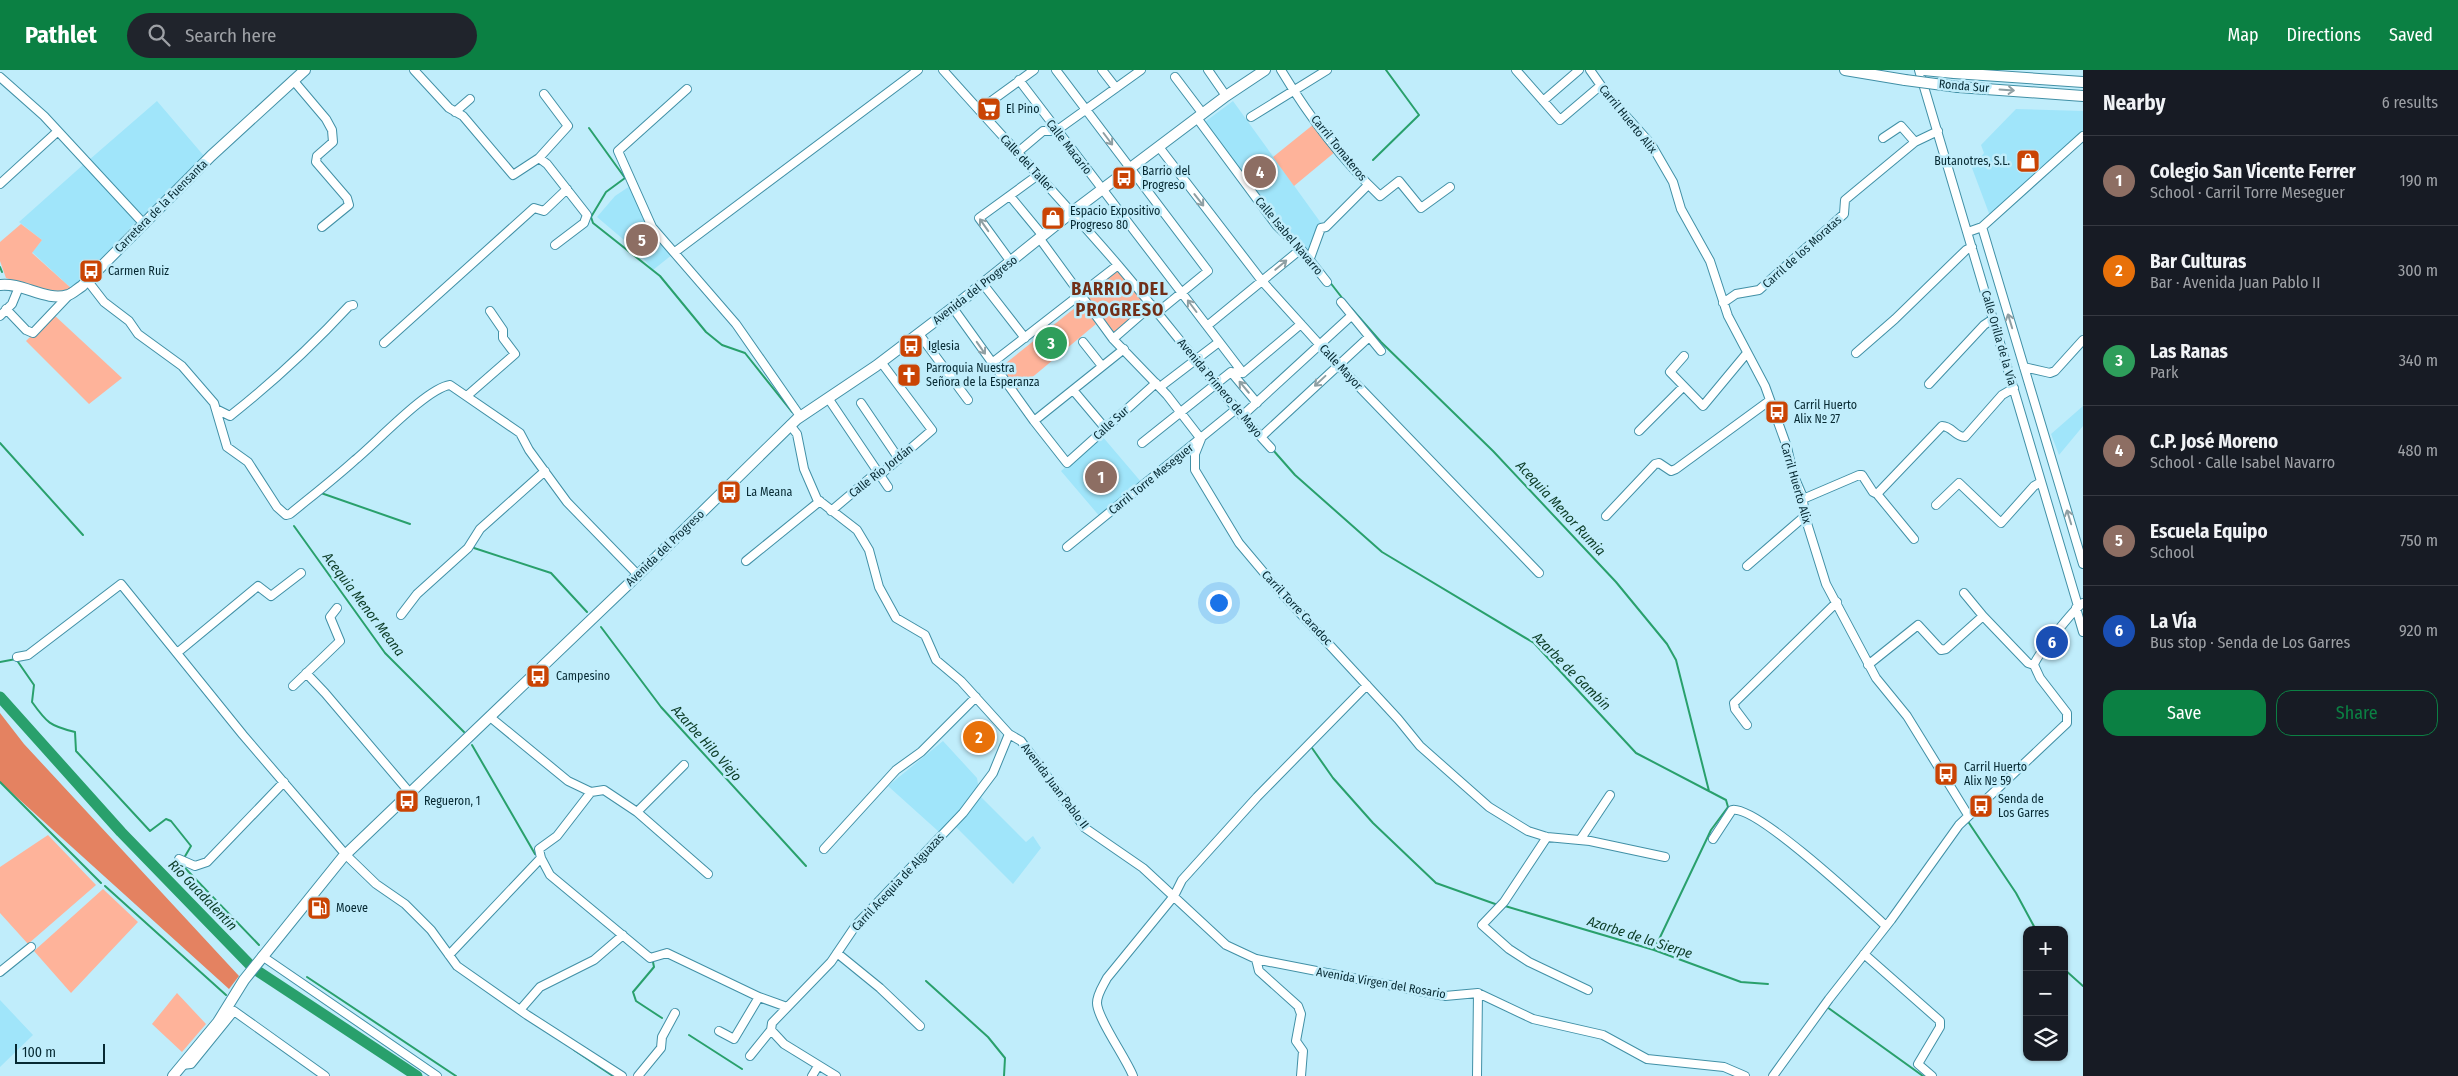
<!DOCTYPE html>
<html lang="en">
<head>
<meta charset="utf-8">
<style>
	body { margin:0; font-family:"Fira Sans Condensed",sans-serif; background:#20242c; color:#f1f3f6 }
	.controls { position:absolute; right:15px; bottom:15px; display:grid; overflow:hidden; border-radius:10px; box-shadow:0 1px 4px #0004 }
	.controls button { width:45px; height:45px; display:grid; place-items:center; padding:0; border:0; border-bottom:1px solid #363941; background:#171b24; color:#f1f3f6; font:25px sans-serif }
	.scale { position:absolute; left:15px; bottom:12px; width:90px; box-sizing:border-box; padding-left:5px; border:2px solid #062932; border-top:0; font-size:14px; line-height:18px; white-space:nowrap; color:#062932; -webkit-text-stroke:4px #c0edfb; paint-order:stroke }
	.you { position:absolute; left:1218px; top:532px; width:18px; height:18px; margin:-12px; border:4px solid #fff; border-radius:50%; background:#1a73e8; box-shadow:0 0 0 8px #1a73e833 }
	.badge { display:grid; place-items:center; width:32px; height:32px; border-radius:50%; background:#0b8043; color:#fff; font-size:16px; font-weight:700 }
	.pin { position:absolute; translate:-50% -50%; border:2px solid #fff; box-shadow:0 1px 5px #0006 }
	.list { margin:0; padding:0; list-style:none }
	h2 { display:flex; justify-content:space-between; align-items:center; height:65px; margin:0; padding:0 20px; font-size:21px }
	h2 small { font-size:16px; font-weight:400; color:#9ea1a6 }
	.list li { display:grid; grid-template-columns:32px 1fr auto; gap:15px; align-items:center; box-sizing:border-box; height:90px; padding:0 20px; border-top:1px solid #363941 }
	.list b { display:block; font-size:19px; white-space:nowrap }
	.list p { margin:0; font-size:16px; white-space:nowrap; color:#9ea1a6 }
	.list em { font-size:16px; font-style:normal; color:#9ea1a6 }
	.actions { display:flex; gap:10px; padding:15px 20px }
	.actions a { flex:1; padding:11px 0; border:1px solid #0b8043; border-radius:15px; text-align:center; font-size:18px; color:#0b8043 }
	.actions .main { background:#0b8043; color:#fff }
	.icon { flex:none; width:28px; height:28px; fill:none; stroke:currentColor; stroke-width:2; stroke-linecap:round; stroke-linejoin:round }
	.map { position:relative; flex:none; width:2083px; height:1006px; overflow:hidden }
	header { display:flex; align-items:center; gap:30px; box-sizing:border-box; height:70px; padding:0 25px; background:#0b8043; color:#fff }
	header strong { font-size:24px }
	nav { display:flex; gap:28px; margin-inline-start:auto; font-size:18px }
	.search { width:350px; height:45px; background:#20242c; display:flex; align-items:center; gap:12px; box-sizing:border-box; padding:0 18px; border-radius:28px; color:#9ea1a6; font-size:19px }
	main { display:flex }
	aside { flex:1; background:#171b24 }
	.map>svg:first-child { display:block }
	.built { fill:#a0e5fa }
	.green { fill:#feb39a }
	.forest { fill:#e48261 }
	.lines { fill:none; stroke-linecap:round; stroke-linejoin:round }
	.stream { stroke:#29a06c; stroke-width:2 }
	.river { stroke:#29a06c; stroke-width:11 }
	.minor-casing { stroke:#4190a6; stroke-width:10 }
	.major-casing { stroke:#4190a6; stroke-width:12 }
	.minor { stroke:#fff; stroke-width:8 }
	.major { stroke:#fff; stroke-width:10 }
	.major-bridge-casing { stroke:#4190a6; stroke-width:12; stroke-linecap:butt }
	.major-bridge { stroke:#fff; stroke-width:10 }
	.oneway { stroke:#8f9fa3 }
	.labels { text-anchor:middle; stroke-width:5; stroke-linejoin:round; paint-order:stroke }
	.street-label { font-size:12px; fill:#062932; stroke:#c0edfb }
	.poi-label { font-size:12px; fill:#062932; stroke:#c0edfb; text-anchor:start }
	.water-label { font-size:14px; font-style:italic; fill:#0b3b25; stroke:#c0edfb }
	.district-label { font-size:18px; font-weight:bold; letter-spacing:1px; fill:#702e17; stroke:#c0edfb }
</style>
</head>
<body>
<header>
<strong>Pathlet</strong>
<div class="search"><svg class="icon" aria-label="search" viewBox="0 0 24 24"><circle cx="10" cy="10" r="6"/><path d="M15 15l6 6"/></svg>Search here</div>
<nav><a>Map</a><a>Directions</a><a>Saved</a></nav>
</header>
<main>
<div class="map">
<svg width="2083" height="1006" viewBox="0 0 2083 1006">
	<rect width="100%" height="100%" fill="#c0edfb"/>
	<!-- built -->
	<path class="built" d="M157 31 204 86 142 147 89 90Z
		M1233 31 1321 153 1309 191 1277 156 1202 54Z
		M2016 39 2083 41V61L1990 146 1972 98 1984 83 1981 75Z
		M84 94 137 151 72 219 32 182 42 170 19 152Z
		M630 116 673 184 653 200 637 181 597 147 615 126Z
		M2083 336V356L2059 385 2051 364Z
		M1102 366 1142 413 1101 448 1061 401Z
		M943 671 977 708 980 726 1026 772 1033 766 1041 778 1013 814 956 757 938 761 888 716Z
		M0 930 33 965 0 997Z"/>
	<!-- green -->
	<path class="green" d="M1314 54 1335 82 1294 116 1273 87Z
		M21 154 42 170 32 183 72 219C49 225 29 215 6 208L0 191V172Z
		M1118 195 1152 235 1113 269 1080 225Z
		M1081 233 1096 254 1017 320 1001 297Z
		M53 244 122 308 89 334 26 271Z
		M48 765 96 815 28 874 0 843V797Z
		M103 819 138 852 71 923 34 881Z
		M177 923 206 954 182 982 152 954Z"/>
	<!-- forest -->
	<path class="forest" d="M0 643 24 674 239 906 229 919 0 712Z"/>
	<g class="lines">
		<!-- stream -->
		<path class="stream" d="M589 58 625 108 606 122 591 147 593 153 660 206 706 262 722 275 745 283 792 342
			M1373 90 1419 45 1386 0
			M0 197 2 202
			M1329 211 1343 229
			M1351 238 1381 272 1493 381 1616 512 1667 574 1676 590 1709 721
			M0 373 83 465
			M1273 380 1295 405 1382 482 1534 573 1636 683 1726 730 1728 737 1711 760 1654 880
			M321 423 410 454
			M294 456 385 583 464 662
			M474 478 551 503 587 542
			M601 557 661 637 806 796
			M0 592 16 589 34 615 32 632C47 653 50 656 75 662L76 681 150 761 166 749 171 751 191 776 184 788
			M472 675 535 784
			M1312 678 1333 708 1373 753 1436 813 1498 835
			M0 712 101 813
			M1967 750 2016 823 2036 860
			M183 793 184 797 259 875
			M105 816 226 925
			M1505 836 1654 880 1741 912 1768 914
			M653 892 654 897 633 922 636 931 662 948
			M2064 899 2083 916
			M307 907 456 1006
			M926 911 988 967 1005 988 1004 1006
			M1827 937 1923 1006
			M689 965 742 999
			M574 980 613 1006"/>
		<!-- river -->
		<path class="river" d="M0 627 121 762 253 898 417 1006"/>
		<!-- minor casing -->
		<g class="minor-casing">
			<path id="minor" d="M414 0 449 38 463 46 513 105 539 88 547 94 587 145 584 153 555 175
				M943 0C1001 65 1061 129 1118 195 1170 256 1217 320 1271 378
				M1056 0 1208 201 1158 242
				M1102 0 1116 18
				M1208 0 1226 26
				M1281 0C1308 45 1342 90 1380 126L1399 111 1421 138 1450 117
				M1516 0 1560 50 1600 16
				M1590 0 1609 27 1651 74 1673 112 1681 139 1710 191 1728 246 1765 316 1787 377 1793 404 1802 425 1806 450 1826 514 1876 608 1907 646 1968 745
				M1919 0 2078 536
				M0 7 44 46 144 154
				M1175 7 1203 44
				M293 10 326 49 332 60 333 72 317 86 316 92 347 128 349 135 322 157
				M1019 10 1243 303
				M687 19 618 81 652 157 736 254 800 346
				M1543 31 1579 0
				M979 40 1034 0
				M455 42 470 29
				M1251 47 1327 0
				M1197 48 1277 156 1301 179 1327 212
				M1883 68 1901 56 1915 72
				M1159 77 1262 211 1338 295 1539 503
				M1017 83 1043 61H1056L1141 0
				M539 88 568 56 544 24
				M0 114 58 61
				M1010 126 1043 166
				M1982 157 2083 494
				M1968 162 1982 157 2083 66
				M1040 169 1113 269 1167 325 1201 369 1195 384V400L1239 473 1276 517 1398 649 1420 676 1489 737 1528 761 1547 767 1590 771 1665 787
				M675 182 918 0
				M1309 191 1321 158 1326 157 1368 115
				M1011 192 979 148 1038 105
				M87 210 104 232 129 251 138 264 182 296 214 333 227 377 248 392 277 437 286 445 290 444C312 426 334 409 355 390 376 373 427 318 450 315L520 363 529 380 567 432 638 505
				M983 214 1025 268
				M1341 232 1381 281
				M1723 233 1736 224 1759 220 1844 144 1845 130 1915 72 1938 61
				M953 238 1034 351 1067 393 1156 313
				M6 239 26 260 33 263 71 223
				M0 246 12 234 19 217
				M1207 256 1301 179
				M919 264 968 330
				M1113 269 1152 235
				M1083 272 1102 296
				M384 273 534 138 544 141 567 119
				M1856 283 1895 249 1966 180 1972 177
				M1684 286 1670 302 1703 336 1747 283
				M992 293 1118 195
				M2024 297 2050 303 2055 301 2083 270
				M1231 302 1257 333
				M1243 303 1301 254
				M1929 314 1984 255 1993 249
				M1160 317 1219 272
				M1073 320 1105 358
				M468 325 515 284 503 268V260L490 241
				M828 328 888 417
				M861 333 899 389
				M216 339 230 346C273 312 312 276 349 236L353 235
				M1242 346 1351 246
				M1034 351 1124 279
				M790 355 797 364 804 399 817 429 857 460 869 480 879 517 896 548 925 565 936 590 961 611 1009 664 1021 671 1085 758 1143 798 1226 875 1256 889 1270 892 1445 926 1478 923 1533 949 1603 965 1647 989 1724 997 1745 1006
				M1639 361 1683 317
				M1261 367 1369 267
				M1142 373 1231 302 1243 303
				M1877 424 1914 469
				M1803 429 1859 405H1862L1873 422 1877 424 1942 356C1952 356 1955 367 1965 367L2002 325 2014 318
				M1936 435 1959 413 2001 453 2034 416 2041 412
				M831 441 870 408 880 405 932 360 881 292
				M1606 446 1655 394 1659 393 1671 401 1676 399 1769 331
				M1067 477 1235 340
				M746 491 820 431
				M1747 496 1806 445
				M1964 523 1983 546
				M2076 538 2083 562
				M401 545 417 524 468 478 480 459 545 401
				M177 583 258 516 271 526 301 503
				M17 587 28 585 121 514 243 665 346 785 376 814 405 834 431 860 457 896 527 945 622 1006
				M1868 595 1918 555 1941 580 1946 579 1983 546 2028 593 2034 595
				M306 603 325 623 410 723
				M293 616 340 571 330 547 337 538
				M490 647 568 711 591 722 557 766 539 779 541 788 550 805 650 888 667 883 759 927 787 937
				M1747 655 1735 639 1734 633 1837 532
				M591 722 604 720 637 742 708 804
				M637 742 684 695
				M1547 767 1504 832 1482 855 1509 879 1529 892 1588 920
				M1713 769 1732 740C1755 734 1864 836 1886 856
				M1580 770 1610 725
				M824 779 896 700 921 682 976 627
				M179 789 195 796 207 792 284 712
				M837 883 880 918 920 956
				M1864 884 1940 951V957L1918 994 1932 1006
				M449 885 541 788
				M262 886 437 1006
				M1256 889 1259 901 1298 936 1301 944 1296 971 1303 981 1301 1006
				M0 902 31 877
				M520 940 540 917 594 890 623 865
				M719 961 734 969 759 927
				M750 986 771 960
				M182 995 191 994 234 941 325 1006
				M638 1006 661 978 662 967 675 943
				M812 1006 818 996
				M836 1006 784 974 771 960 772 953 831 892 856 855 963 743 993 703 1009 664
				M1133 1006C1126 988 1097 948 1097 933 1097 924 1103 916 1107 908L1174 826 1182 810 1257 727 1367 615
				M1477 1006 1478 923
				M1773 1006 1829 929 1891 850 1959 755 2067 653V643L2040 608 2034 595C2036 586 2075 538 2083 533"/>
		</g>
		<!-- major casing -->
		<g class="major-casing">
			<path id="major" d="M1845 0 1905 10
				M1954 3 2083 12
				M1958 17 2083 26
				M0 215C22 212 46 232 68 225 72 224 77 219 82 216L211 86 305 0
				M173 1006 218 952 244 910 343 787 638 505 797 349 876 296 955 236 1072 142 1226 26 1265 0"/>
		</g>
		<!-- minor -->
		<use href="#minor" class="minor"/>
		<!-- major -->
		<use href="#major" class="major"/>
		<!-- major-bridge casing -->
		<g class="major-bridge-casing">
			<path id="major-bridge" d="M1924 0 1954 3
				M1905 10 1958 17"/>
		</g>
		<!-- major-bridge -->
		<use href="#major-bridge" class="major-bridge"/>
	</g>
	<!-- one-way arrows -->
	<defs><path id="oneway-shaft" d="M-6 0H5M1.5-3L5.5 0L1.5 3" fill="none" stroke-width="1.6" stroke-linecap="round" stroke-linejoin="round" transform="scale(1.25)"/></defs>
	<g class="oneway">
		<use href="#oneway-shaft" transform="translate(2007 20) rotate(4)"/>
		<use href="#oneway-shaft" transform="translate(1108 69) rotate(53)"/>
		<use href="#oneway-shaft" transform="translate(1199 130) rotate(52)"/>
		<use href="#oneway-shaft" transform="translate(984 155) rotate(-125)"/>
		<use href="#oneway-shaft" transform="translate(1281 195) rotate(-40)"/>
		<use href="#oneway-shaft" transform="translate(1192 236) rotate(-127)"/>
		<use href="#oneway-shaft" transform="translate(2010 251) rotate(-107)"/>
		<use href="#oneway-shaft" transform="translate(981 278) rotate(55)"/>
		<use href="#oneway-shaft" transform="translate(1320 311) rotate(137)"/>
		<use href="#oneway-shaft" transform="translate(1244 317) rotate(-130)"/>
		<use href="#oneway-shaft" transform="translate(2069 447) rotate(-107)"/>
	</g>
	<!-- icons -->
	<defs>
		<g id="supermarket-square" transform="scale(1.25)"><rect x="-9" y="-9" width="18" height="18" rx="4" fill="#ca4404" stroke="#c0edfb"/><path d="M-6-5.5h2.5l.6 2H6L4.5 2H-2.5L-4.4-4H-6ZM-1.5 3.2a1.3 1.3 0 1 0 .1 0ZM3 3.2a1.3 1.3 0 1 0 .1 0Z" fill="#fff"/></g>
		<g id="shop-square" transform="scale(1.25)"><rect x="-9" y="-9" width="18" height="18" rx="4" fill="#ca4404" stroke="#c0edfb"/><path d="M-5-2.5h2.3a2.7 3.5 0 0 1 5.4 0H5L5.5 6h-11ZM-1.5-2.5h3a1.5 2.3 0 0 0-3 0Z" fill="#fff"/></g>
		<g id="bus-square" transform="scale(1.25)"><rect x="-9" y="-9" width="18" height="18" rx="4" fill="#ca4404" stroke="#c0edfb"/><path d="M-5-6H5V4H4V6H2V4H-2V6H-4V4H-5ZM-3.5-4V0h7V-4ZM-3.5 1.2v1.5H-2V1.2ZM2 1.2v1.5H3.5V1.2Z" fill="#fff"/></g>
		<g id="church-square" transform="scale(1.25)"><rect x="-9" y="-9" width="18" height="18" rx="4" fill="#ca4404" stroke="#c0edfb"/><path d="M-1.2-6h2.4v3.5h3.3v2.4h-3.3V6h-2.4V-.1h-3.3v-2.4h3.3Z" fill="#fff"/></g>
		<g id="fuel-square" transform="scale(1.25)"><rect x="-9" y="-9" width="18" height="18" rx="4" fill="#ca4404" stroke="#c0edfb"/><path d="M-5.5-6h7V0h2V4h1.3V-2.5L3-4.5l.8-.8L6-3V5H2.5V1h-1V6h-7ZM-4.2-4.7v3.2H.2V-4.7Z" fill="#fff"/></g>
	</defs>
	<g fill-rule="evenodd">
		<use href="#supermarket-square" x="989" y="39"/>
		<use href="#shop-square" x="2028" y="91"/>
		<use href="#bus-square" x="1124" y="108"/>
		<use href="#shop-square" x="1053" y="148"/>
		<use href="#bus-square" x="91" y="201"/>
		<use href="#bus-square" x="911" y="276"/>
		<use href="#church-square" x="909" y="305"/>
		<use href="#bus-square" x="1777" y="342"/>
		<use href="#bus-square" x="729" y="422"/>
		<use href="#bus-square" x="538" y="606"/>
		<use href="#bus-square" x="1946" y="704"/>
		<use href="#bus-square" x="407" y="731"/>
		<use href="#bus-square" x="1981" y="736"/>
		<use href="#fuel-square" x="319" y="838"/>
	</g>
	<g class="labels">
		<!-- street labels -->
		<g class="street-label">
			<text transform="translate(1964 16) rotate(5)" y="4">Ronda Sur</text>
			<text transform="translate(1628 49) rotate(51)" y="4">Carril Huerto Alix</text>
			<text transform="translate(1069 77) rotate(52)" y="4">Calle Macario</text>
			<text transform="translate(1339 78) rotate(51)" y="4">Carril Tomateros</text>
			<text transform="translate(1027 93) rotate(47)" y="4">Calle del Taller</text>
			<text transform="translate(161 136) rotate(-45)" y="4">Carretera de la Fuensanta</text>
			<text transform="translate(1289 166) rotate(50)" y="4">Calle Isabel Navarro</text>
			<text transform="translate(1802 182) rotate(-42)" y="4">Carril de los Moratas</text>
			<text transform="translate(975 220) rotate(-38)" y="4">Avenida del Progreso</text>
			<text transform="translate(1999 268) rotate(74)" y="4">Calle Orilla de la Vía</text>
			<text transform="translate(1341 297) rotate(47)" y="4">Calle Mayor</text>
			<text transform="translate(1220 318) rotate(50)" y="4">Avenida Primero de Mayo</text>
			<text transform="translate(1111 353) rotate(-42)" y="4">Calle Sur</text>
			<text transform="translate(881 401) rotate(-38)" y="4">Calle Río Jordán</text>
			<text transform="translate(1151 409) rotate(-39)" y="4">Carril Torre Meseguer</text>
			<text transform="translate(1796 413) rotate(74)" y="4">Carril Huerto Alix</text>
			<text transform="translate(665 478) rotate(-44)" y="4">Avenida del Progreso</text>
			<text transform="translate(1297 538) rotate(47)" y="4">Carril Torre Caradoc</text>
			<text transform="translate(1055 716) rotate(53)" y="4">Avenida Juan Pablo II</text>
			<text transform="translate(898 812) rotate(-47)" y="4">Carril Acequia de Alguazas</text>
			<text transform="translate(1381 913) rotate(10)" y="4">Avenida Virgen del Rosario</text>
		</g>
		<!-- poi labels -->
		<g class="poi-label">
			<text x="1006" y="43">El Pino</text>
			<text x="2010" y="95" text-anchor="end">Butanotres, S.L.</text>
			<text x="1142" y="105">Barrio del<tspan x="1142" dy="14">Progreso</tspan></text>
			<text x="1070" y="145">Espacio Expositivo<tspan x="1070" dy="14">Progreso 80</tspan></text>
			<text x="108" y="205">Carmen Ruiz</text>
			<text x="928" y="280">Iglesia</text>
			<text x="926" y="302">Parroquia Nuestra<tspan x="926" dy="14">Señora de la Esperanza</tspan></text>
			<text x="1794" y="339">Carril Huerto<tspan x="1794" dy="14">Alix Nº 27</tspan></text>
			<text x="746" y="426">La Meana</text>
			<text x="556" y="610">Campesino</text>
			<text x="1964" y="701">Carril Huerto<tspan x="1964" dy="14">Alix Nº 59</tspan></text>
			<text x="1998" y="733">Senda de<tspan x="1998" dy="14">Los Garres</tspan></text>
			<text x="424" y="735">Regueron, 1</text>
			<text x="336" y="842">Moeve</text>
		</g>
		<!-- water labels -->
		<g class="water-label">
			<text transform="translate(1561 438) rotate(47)" y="5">Acequia Menor Rumia</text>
			<text transform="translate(364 534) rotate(53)" y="5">Acequia Menor Meana</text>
			<text transform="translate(1572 601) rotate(45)" y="5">Azarbe de Gambín</text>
			<text transform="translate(707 673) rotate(48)" y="5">Azarbe Hilo Viejo</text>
			<text transform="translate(203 825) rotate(46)" y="5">Río Guadalentín</text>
			<text transform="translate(1640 867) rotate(18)" y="5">Azarbe de la Sierpe</text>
		</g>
		<!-- district labels -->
		<g class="district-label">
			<text x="1120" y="225">BARRIO DEL<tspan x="1120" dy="21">PROGRESO</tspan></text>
		</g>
	</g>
</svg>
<div class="controls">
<button>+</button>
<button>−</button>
<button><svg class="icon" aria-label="layers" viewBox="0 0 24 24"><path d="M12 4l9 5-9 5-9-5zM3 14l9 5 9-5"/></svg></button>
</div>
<div class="scale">100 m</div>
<div class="you"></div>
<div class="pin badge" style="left:1101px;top:407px;background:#8d6e63">1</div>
<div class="pin badge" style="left:979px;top:667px;background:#e8710a">2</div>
<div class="pin badge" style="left:1051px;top:273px;background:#2e9e5b">3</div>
<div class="pin badge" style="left:1260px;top:102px;background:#8d6e63">4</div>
<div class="pin badge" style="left:642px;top:170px;background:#8d6e63">5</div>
<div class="pin badge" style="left:2052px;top:572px;background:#1a4fb4">6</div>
</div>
<aside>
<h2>Nearby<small>6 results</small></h2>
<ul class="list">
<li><span class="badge" style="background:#8d6e63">1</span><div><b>Colegio San Vicente Ferrer</b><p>School · Carril Torre Meseguer</p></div><em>190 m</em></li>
<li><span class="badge" style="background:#e8710a">2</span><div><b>Bar Culturas</b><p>Bar · Avenida Juan Pablo II</p></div><em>300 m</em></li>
<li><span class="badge" style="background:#2e9e5b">3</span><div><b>Las Ranas</b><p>Park</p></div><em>340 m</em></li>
<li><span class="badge" style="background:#8d6e63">4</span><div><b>C.P. José Moreno</b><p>School · Calle Isabel Navarro</p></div><em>480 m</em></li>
<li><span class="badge" style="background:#8d6e63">5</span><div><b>Escuela Equipo</b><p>School</p></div><em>750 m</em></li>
<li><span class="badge" style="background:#1a4fb4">6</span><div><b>La Vía</b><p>Bus stop · Senda de Los Garres</p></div><em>920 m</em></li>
</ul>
<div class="actions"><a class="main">Save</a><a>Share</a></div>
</aside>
</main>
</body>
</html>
